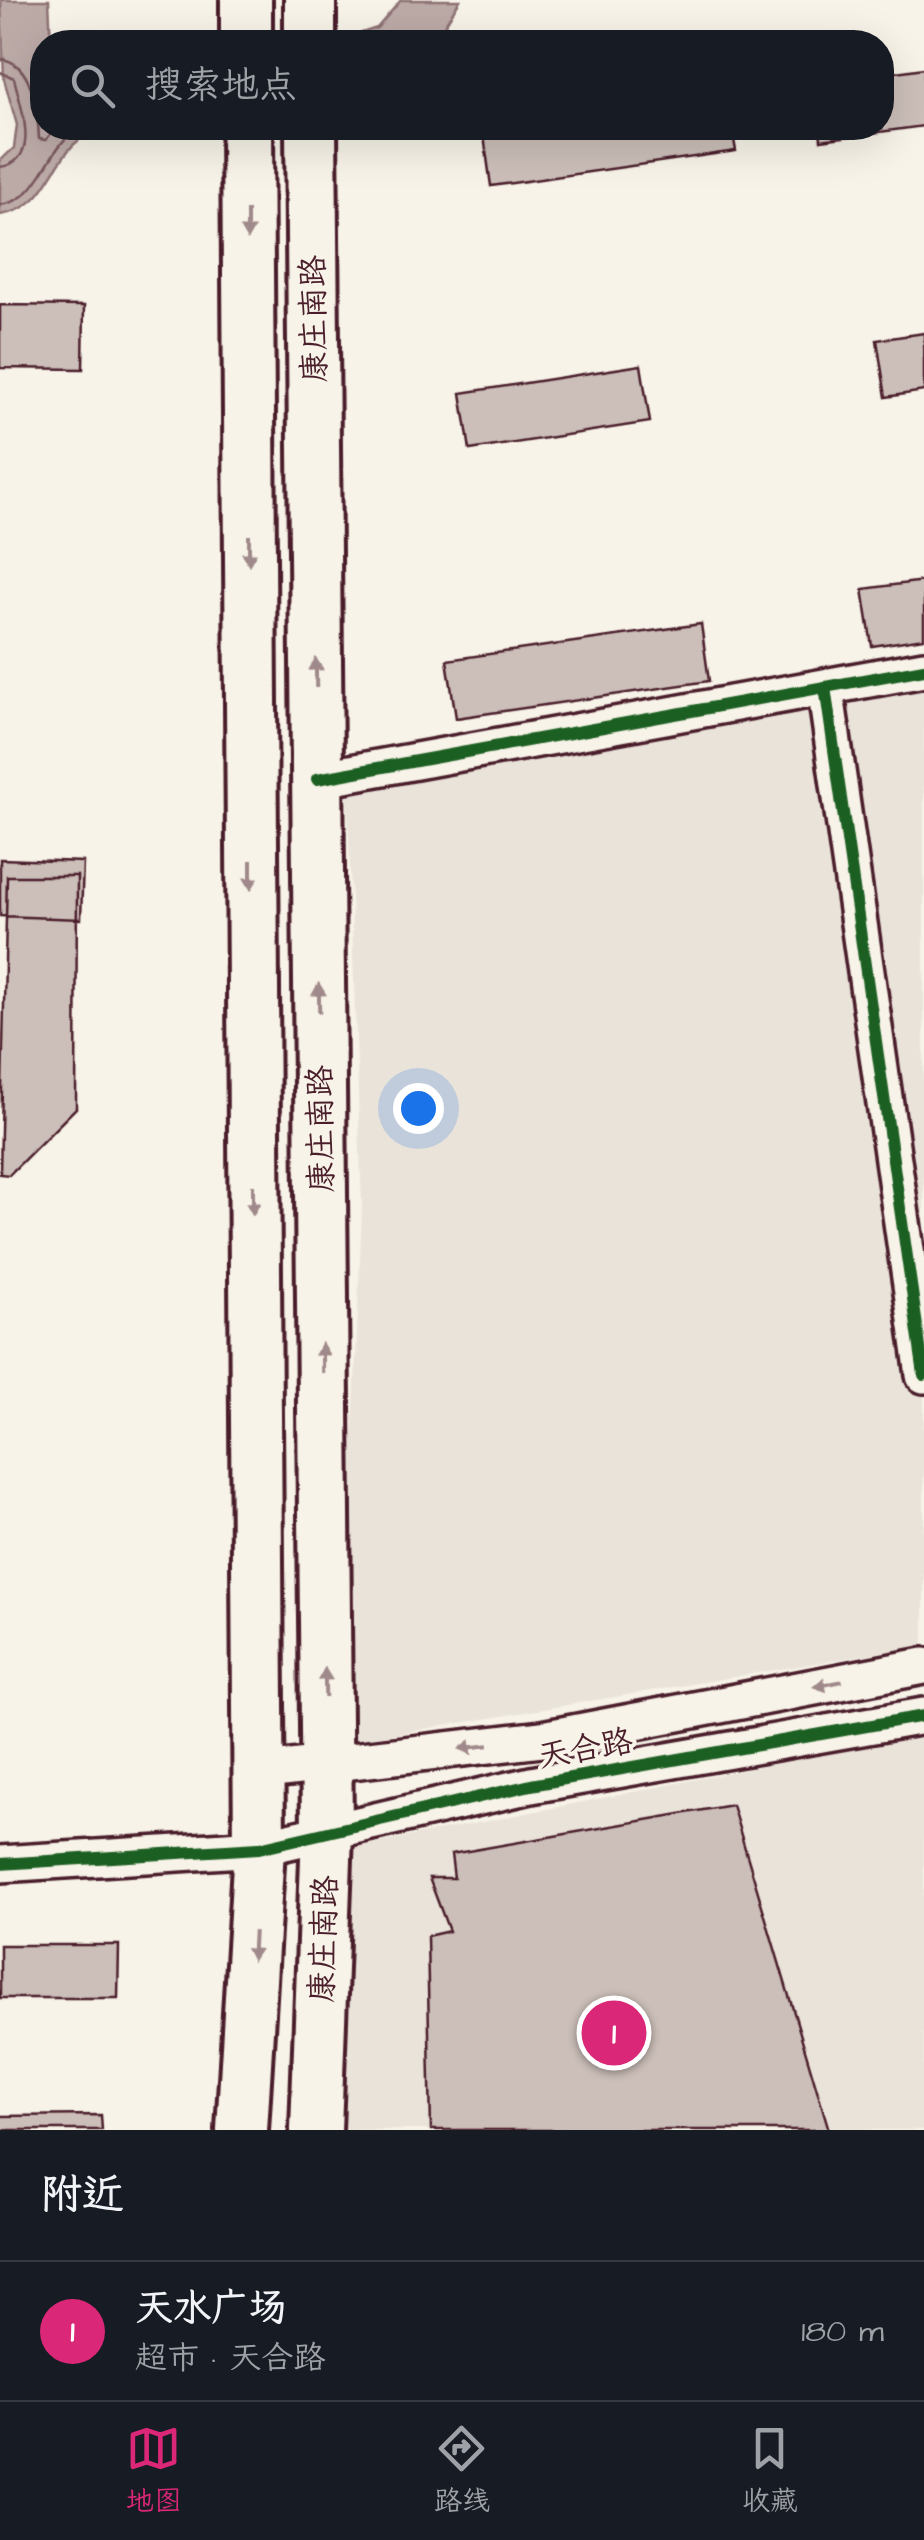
<!DOCTYPE html>
<html lang="zh">
<head>
<meta charset="utf-8">
<style>
	body { margin:0; font-family:"Architects Daughter","LXGW WenKai TC",sans-serif; background:#242831; color:#f1f3f6 }
	.you { position:absolute; left:418px; top:1108px; width:35px; height:35px; margin:-25px; border:8px solid #fff; border-radius:50%; background:#1a73e8; box-shadow:0 0 0 15px #1a73e833 }
	.badge { display:grid; place-items:center; width:65px; height:65px; border-radius:50%; background:#db2777; color:#fff; font-size:32px; font-weight:700 }
	.pin { position:absolute; translate:-50% -50%; border:5px solid #fff; box-shadow:0 2px 10px #0006 }
	.list { margin:0; padding:0; list-style:none }
	h2 { display:flex; justify-content:space-between; align-items:center; height:130px; margin:0; padding:0 40px; font-size:42px }
	h2 small { font-size:32px; font-weight:400; color:#9ea1a6 }
	.list li { display:grid; grid-template-columns:65px 1fr auto; gap:30px; align-items:center; box-sizing:border-box; height:140px; padding:0 40px; border-top:2px solid #363941 }
	.list b { display:block; font-size:38px; white-space:nowrap }
	.list p { margin:0; font-size:32px; white-space:nowrap; color:#9ea1a6 }
	.list em { font-size:32px; font-style:normal; color:#9ea1a6 }
	.icon { flex:none; width:55px; height:55px; fill:none; stroke:currentColor; stroke-width:2; stroke-linecap:round; stroke-linejoin:round }
	.map { position:relative; flex:none; width:924px; height:2130px; overflow:hidden }
	.search { position:absolute; background:#171b24; box-shadow:0 10px 40px #0002; left:30px; right:30px; top:30px; height:110px; display:flex; align-items:center; gap:25px; box-sizing:border-box; padding:0 35px; border-radius:40px; color:#9ea1a6; font-size:38px }
	.sheet { height:270px; background:#171b24 }
	nav { display:flex; justify-content:space-around; align-items:center; box-sizing:border-box; height:140px; border-top:2px solid #363941; background:#171b24; font-size:28px; color:#9ea1a6 }
	nav a { display:grid; justify-items:center; gap:5px }
	nav .on { color:#db2777 }
	.map>svg:first-child { display:block }
	.built { fill:#eae3da }
	.water { fill:#bcaaa7; stroke:#8e7275; stroke-width:2.5 }
	.lines { fill:none; stroke-linecap:round; stroke-linejoin:round }
	.shore { stroke:#78575d; stroke-width:2.5 }
	.building { fill:#ccbfb9; stroke:#4a1f2b; stroke-width:2.5 }
	.minor-casing { stroke:#4a1f2b; stroke-width:42 }
	.secondary-casing { stroke:#4a1f2b; stroke-width:58 }
	.minor { stroke:#f7f3e8; stroke-width:35 }
	.secondary { stroke:#f7f3e8; stroke-width:50 }
	.cycleway-casing { stroke:#f7f3e8; stroke-width:19 }
	.cycleway { stroke:#1b5e20; stroke-width:12 }
	.oneway { fill:#a0898a }
	.labels { text-anchor:middle; stroke-width:8; stroke-linejoin:round; paint-order:stroke }
	.street-label { font-size:32px; fill:#4a1f2b; stroke:#f7f3e8 }
</style>
</head>
<body>
<div class="map">
<svg width="924" height="2130" viewBox="0 0 924 2130">
	<rect width="100%" height="100%" fill="#f7f3e8"/>
	<filter id="ink" filterUnits="userSpaceOnUse"><feTurbulence type="fractalNoise" baseFrequency=".01" numOctaves="2"/><feDisplacementMap in="SourceGraphic" scale="20" xChannelSelector="R" yChannelSelector="G"/><feConvolveMatrix kernelMatrix="1 2 1 2 8 2 1 2 1" color-interpolation-filters="sRGB"/></filter>
	<g filter="url(#ink)">
		<!-- built -->
		<path class="built" d="M924 656V1645L341 1743 362 1206 346 757Z
			M924 1734V2130H325L336 1851Z"/>
		<!-- water -->
		<path class="water" d="M1 0H49L51 42H42V128H105C48 140 58 208 0 215V161L14 148 17 125 4 79Z
			M401 0H460L434 42H334L377 28Z"/>
		<g class="lines">
			<!-- shore -->
			<path class="shore" d="M0 59C33 61 38 113 39 139L46 140 55 128
				M0 72 14 78C20 105 43 161 0 167
				M0 205C43 200 45 147 79 128"/>
		</g>
		<!-- building -->
		<path class="building" d="M924 68V126L821 140 820 128H882V74Z
			M732 128 736 151 491 186 483 129Z
			M0 305 84 306 83 369 0 368Z
			M924 333V391L886 397 877 340Z
			M641 365 650 422 470 450 461 393Z
			M924 581V638L872 646 863 589Z
			M701 624 709 681 456 718 447 660Z
			M0 859 83 862 81 919 0 916Z
			M7 876H77L76 1108 9 1175 0 1174Z
			M732 1805 829 2130H431L427 1936 449 1931 429 1878H454L451 1854Z
			M0 1945H119L118 1998H0Z
			M101 2115 102 2130H0V2116Z"/>
		<g class="lines">
			<!-- minor casing -->
			<g class="minor-casing">
				<path id="minor" d="M825 687 924 1375
					M317 779 924 669
					M256 1772 542 1739 924 1666
					M0 1864 259 1848 531 1785 924 1716"/>
			</g>
			<!-- secondary casing -->
			<g class="secondary-casing">
				<path id="secondary" d="M246 0V42
					M310 0V42
					M311 128 327 1832 316 2130
					M242 2130 259 1848 247 128"/>
			</g>
			<!-- minor -->
			<use href="#minor" class="minor"/>
			<!-- secondary -->
			<use href="#secondary" class="secondary"/>
			<!-- cycleway casing -->
			<g class="cycleway-casing">
				<path id="cycleway" d="M825 687 924 1375
					M317 779 924 669
					M0 1864 259 1848 531 1785 924 1716"/>
			</g>
			<!-- cycleway -->
			<use href="#cycleway" class="cycleway"/>
		</g>
		<!-- one-way arrows -->
		<defs><path id="oneway-solid" d="M-6-.8H1V-3.2L6.5 0L1 3.2V.8H-6Z" transform="scale(2.5)"/></defs>
		<g class="oneway">
			<use href="#oneway-solid" transform="translate(247 225) rotate(90)"/>
			<use href="#oneway-solid" transform="translate(249 550) rotate(90)"/>
			<use href="#oneway-solid" transform="translate(316 673) rotate(-91)"/>
			<use href="#oneway-solid" transform="translate(251 875) rotate(90)"/>
			<use href="#oneway-solid" transform="translate(319 998) rotate(-91)"/>
			<use href="#oneway-solid" transform="translate(253 1200) rotate(90)"/>
			<use href="#oneway-solid" transform="translate(322 1358) rotate(-91)"/>
			<use href="#oneway-solid" transform="translate(325 1683) rotate(-91)"/>
			<use href="#oneway-solid" transform="translate(828 1684) rotate(169)"/>
			<use href="#oneway-solid" transform="translate(474 1747) rotate(173)"/>
			<use href="#oneway-solid" transform="translate(253 1946) rotate(93)"/>
		</g>
	</g>
	<g class="labels">
		<!-- street labels -->
		<g class="street-label">
			<text transform="translate(313 319) rotate(-91)" y="11">康庄南路</text>
			<text transform="translate(320 1129) rotate(-91)" y="11">康庄南路</text>
			<text transform="translate(585 1748) rotate(-10)" y="11">天合路</text>
			<text transform="translate(323 1939) rotate(-88)" y="11">康庄南路</text>
		</g>
	</g>
</svg>
<div class="you"></div>
<div class="pin badge" style="left:614px;top:2033px">1</div>
<div class="search"><svg class="icon" aria-label="search" viewBox="0 0 24 24"><circle cx="10" cy="10" r="6"/><path d="M15 15l6 6"/></svg>搜索地点</div>
</div>
<section class="sheet">
<h2>附近<small></small></h2>
<ul class="list">
<li><span class="badge">1</span><div><b>天水广场</b><p>超市 · 天合路</p></div><em>180 m</em></li>
</ul>
</section>
<nav>
<a class="on"><svg class="icon" aria-label="map" viewBox="0 0 24 24"><path d="M3 6l6-2 6 2 6-2v14l-6 2-6-2-6 2zM9 4v14M15 6v14"/></svg>地图</a>
<a><svg class="icon" aria-label="directions" viewBox="0 0 24 24"><path d="M12 3l9 9-9 9-9-9zM9 14v-3h6M13 9l2 2-2 2"/></svg>路线</a>
<a><svg class="icon" aria-label="saved" viewBox="0 0 24 24"><path d="M7 4h10v16l-5-4-5 4z"/></svg>收藏</a>
</nav>
</body>
</html>
